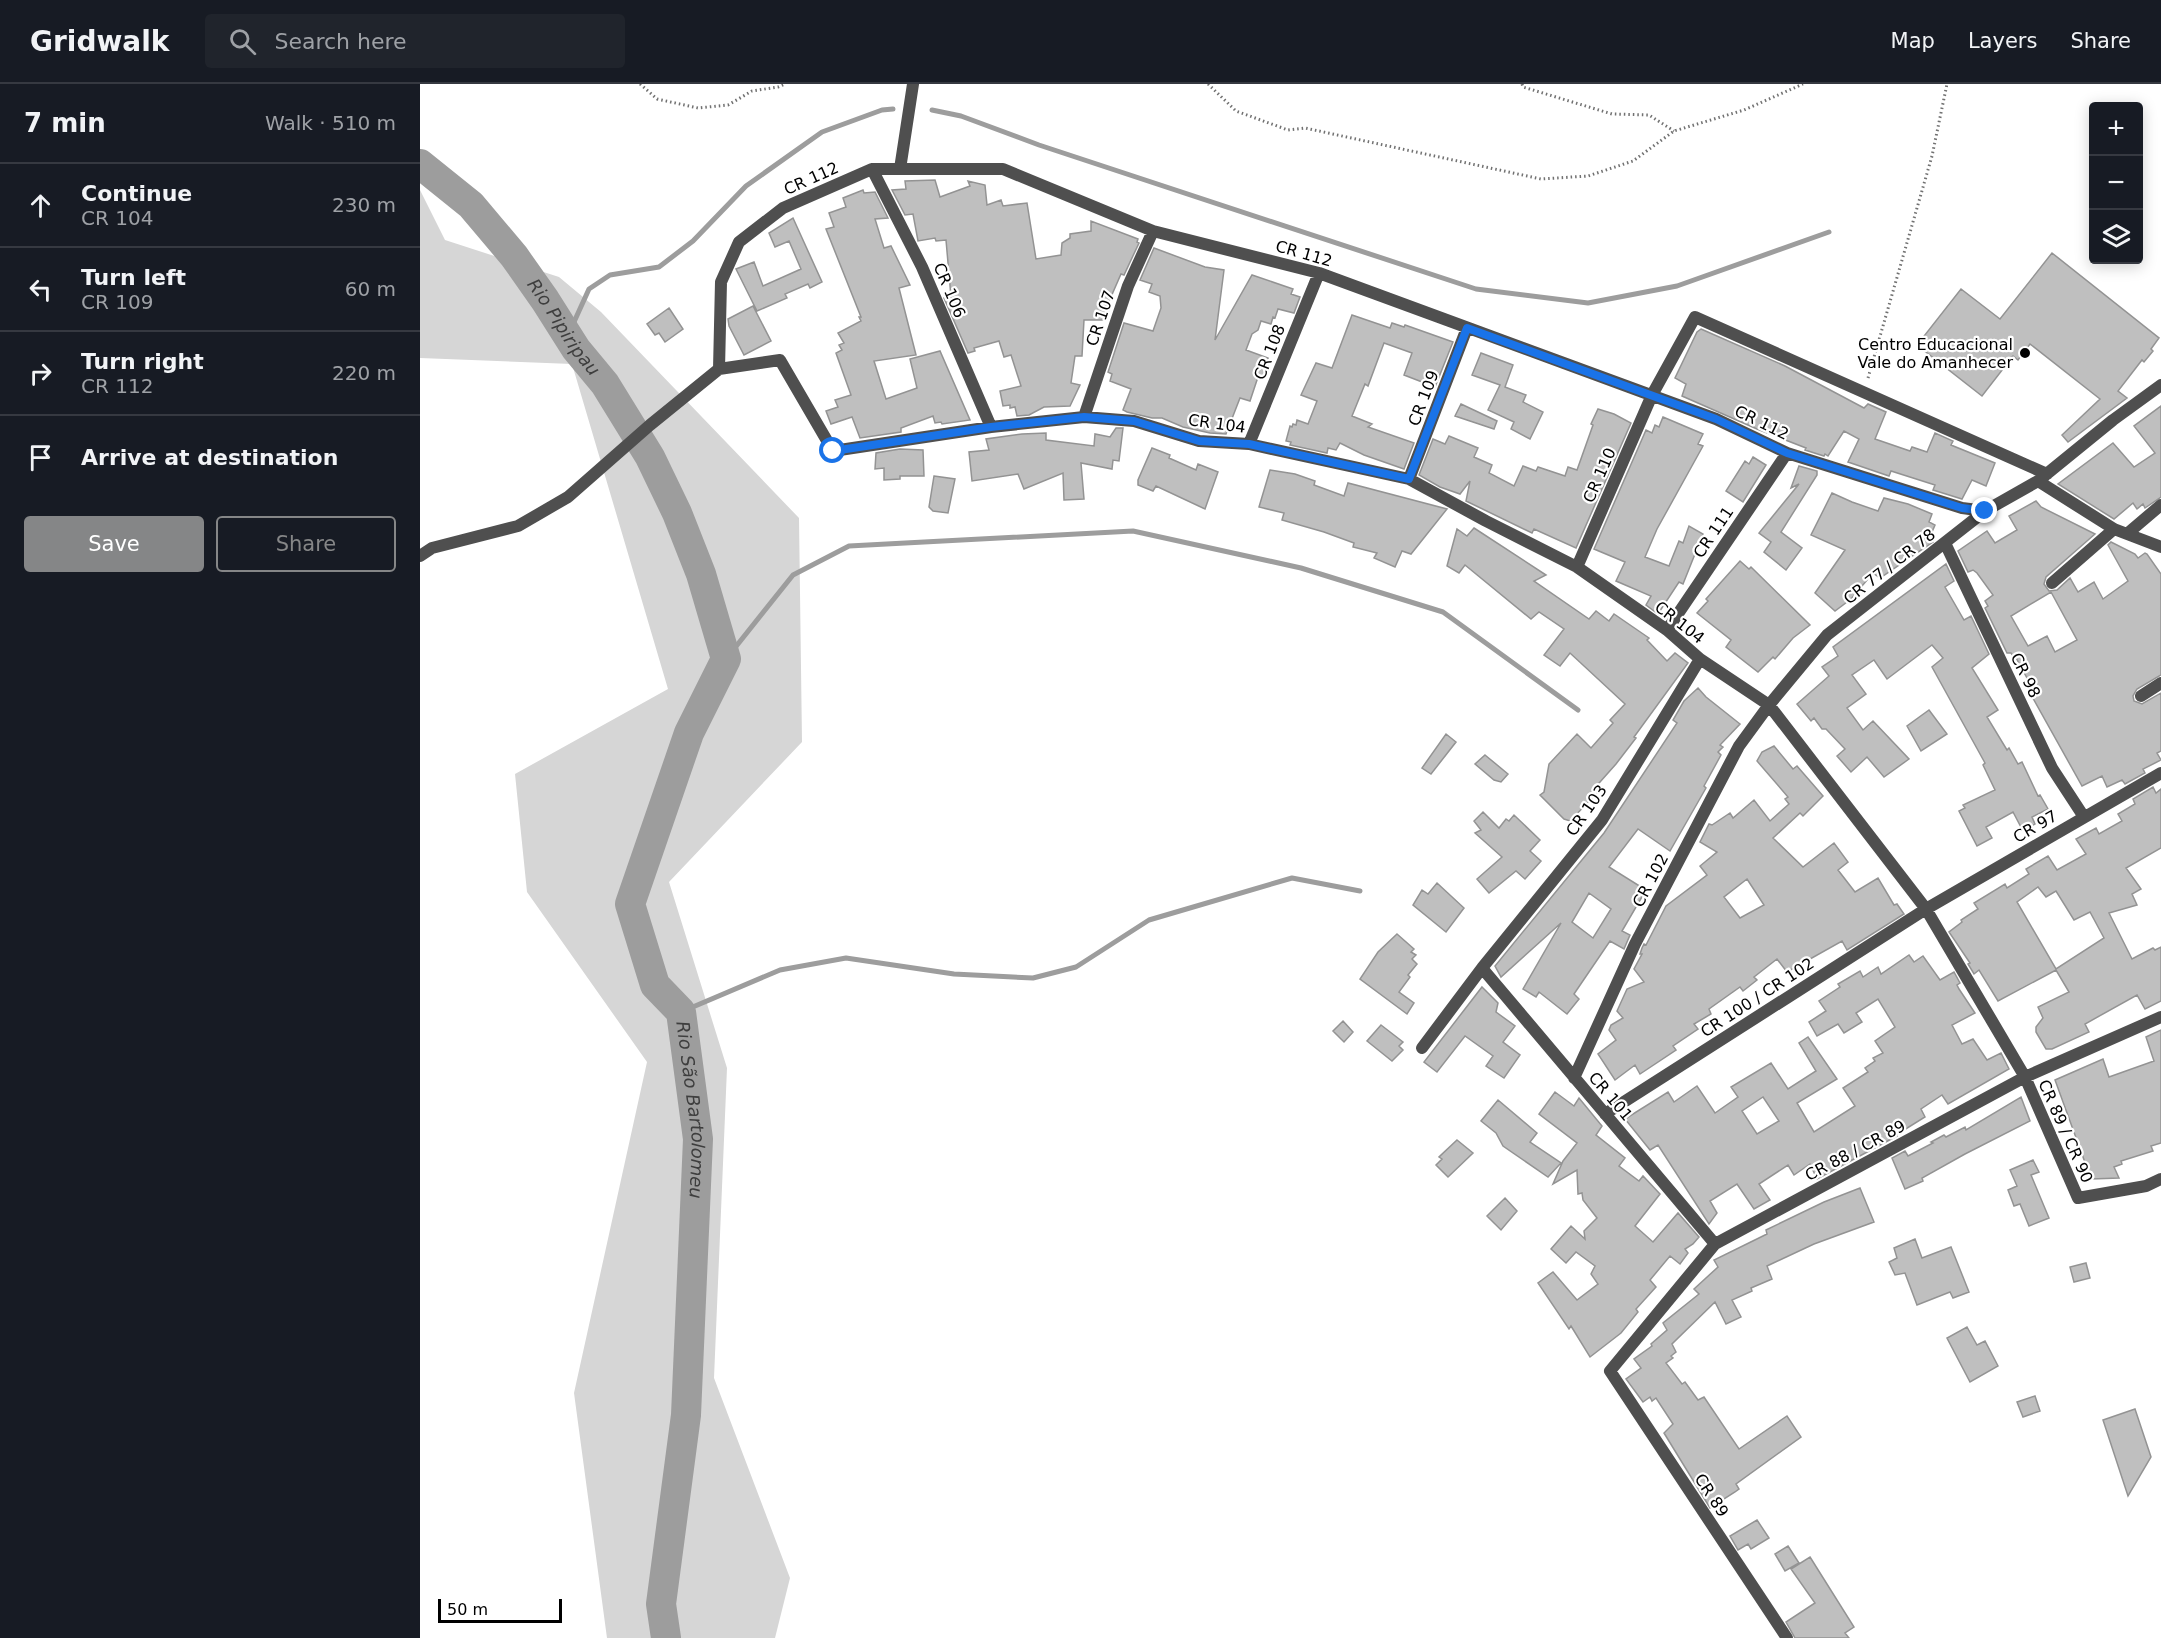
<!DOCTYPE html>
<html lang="en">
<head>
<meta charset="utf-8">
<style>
	body { margin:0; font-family:"DejaVu Sans",sans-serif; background:#20242c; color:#f1f3f6 }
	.controls { position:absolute; right:18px; top:18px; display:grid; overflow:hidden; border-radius:6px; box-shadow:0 3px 15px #0003 }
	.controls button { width:54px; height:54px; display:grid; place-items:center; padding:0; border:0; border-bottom:2px solid #363941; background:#171b24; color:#f1f3f6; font:30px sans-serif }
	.scale { position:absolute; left:18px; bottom:15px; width:124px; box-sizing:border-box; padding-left:6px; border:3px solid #000; border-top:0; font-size:16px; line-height:21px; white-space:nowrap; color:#000; -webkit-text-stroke:4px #fff; paint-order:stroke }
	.stop { position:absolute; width:18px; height:18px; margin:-14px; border:4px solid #1a73e8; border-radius:50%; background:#fff }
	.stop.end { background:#1a73e8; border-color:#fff; box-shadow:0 2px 6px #0008 }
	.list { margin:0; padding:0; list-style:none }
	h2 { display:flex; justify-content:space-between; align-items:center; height:78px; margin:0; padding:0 24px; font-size:26px }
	h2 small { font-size:20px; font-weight:400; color:#9ea1a6 }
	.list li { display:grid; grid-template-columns:39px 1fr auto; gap:18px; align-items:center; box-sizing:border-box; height:84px; padding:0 24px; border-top:2px solid #363941 }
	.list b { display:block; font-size:22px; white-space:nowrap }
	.list p { margin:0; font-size:20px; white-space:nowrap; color:#9ea1a6 }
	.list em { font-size:20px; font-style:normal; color:#9ea1a6 }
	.actions { display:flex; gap:12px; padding:18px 24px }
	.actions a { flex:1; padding:14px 0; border:2px solid #858687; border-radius:6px; text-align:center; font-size:21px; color:#858687 }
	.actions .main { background:#858687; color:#fff }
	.icon { flex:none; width:33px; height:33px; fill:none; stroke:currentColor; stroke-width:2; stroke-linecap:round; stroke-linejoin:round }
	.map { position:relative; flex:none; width:1741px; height:1554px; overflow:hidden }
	header { display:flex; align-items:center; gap:36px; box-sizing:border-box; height:84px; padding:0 30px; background:#171b24; border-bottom:2px solid #363941 }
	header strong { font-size:28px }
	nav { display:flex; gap:33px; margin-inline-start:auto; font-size:21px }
	.search { width:420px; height:54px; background:#20242c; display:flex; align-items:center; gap:15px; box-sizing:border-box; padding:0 21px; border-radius:6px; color:#9ea1a6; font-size:22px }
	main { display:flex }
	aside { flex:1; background:#171b24 }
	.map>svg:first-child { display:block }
	.green { fill:#d6d6d6 }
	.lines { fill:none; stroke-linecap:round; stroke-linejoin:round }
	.stream { stroke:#9d9d9d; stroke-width:5 }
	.river { stroke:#9d9d9d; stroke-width:30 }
	.building { fill:#bfbfbf; stroke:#939393; stroke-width:1.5; fill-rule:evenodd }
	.path { stroke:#717171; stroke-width:3; stroke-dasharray:1.5 3; stroke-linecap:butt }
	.minor { stroke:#4f4f4f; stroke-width:12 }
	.route { stroke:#1a73e8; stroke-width:8 }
	.poi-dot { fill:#000; stroke:#fff; stroke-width:2 }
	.labels { text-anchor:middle; stroke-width:4.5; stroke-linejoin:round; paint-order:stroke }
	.street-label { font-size:16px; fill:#000; stroke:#fff }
	.poi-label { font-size:16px; fill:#000; stroke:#fff; text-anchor:end }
	.water-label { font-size:18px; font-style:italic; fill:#3e3e3e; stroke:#fff }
</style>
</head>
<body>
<header>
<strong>Gridwalk</strong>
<div class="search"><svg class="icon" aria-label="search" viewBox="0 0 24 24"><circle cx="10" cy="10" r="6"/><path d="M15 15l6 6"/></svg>Search here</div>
<nav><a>Map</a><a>Layers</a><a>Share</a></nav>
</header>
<main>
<aside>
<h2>7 min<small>Walk · 510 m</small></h2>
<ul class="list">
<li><svg class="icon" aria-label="ahead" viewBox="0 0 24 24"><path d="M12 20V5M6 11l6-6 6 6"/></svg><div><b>Continue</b><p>CR 104</p></div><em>230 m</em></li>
<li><svg class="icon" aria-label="left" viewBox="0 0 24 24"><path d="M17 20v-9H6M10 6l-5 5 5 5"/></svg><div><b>Turn left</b><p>CR 109</p></div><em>60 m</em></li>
<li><svg class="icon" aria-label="right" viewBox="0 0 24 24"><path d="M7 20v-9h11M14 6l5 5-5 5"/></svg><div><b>Turn right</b><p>CR 112</p></div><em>220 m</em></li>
<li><svg class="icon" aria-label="arrive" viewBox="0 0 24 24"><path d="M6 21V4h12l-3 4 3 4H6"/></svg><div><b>Arrive at destination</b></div></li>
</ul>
<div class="actions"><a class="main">Save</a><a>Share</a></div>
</aside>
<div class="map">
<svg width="1741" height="1554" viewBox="0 0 1741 1554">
	<rect width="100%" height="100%" fill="#fff"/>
	<!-- green -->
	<path class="green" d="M0 106 25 156 139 193 181 228 379 434 382 658 249 798 307 984 294 1294 370 1494 355 1554H187L154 1309 227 978 107 808 95 690 248 605 152 280 0 274Z"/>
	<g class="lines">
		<!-- stream -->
		<path class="stream" d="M512 26 541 32 619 61 1056 205 1168 219 1257 202 1409 148
			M156 265 154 238 169 205 190 191 239 183 273 157 326 102 402 48 462 26 473 25
			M306 575 373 491 429 462 713 447 881 484 1023 528 1158 626
			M261 928 360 886 426 874 534 890 613 894 656 883 729 836 872 794 940 807"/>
		<!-- river -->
		<path class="river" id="s1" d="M0 80 51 121 94 172 125 216 156 265 185 300 230 373 257 429 281 490 306 575 269 649 210 820 235 901 261 928 278 1055 266 1331 241 1520 246 1554"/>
	</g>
	<!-- building -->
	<path class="building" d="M515 96 520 113 550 102 548 97 565 101 567 121 581 116 583 122 607 119 616 175 641 171 642 159 650 154V150L671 147V137L718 155 717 158 719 159 704 191 701 190 687 222 690 223 685 236H664L662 272H655L651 299 660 301 650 322 624 323 609 331 597 332 595 323 590 324V321L583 322 580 307 601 302 591 271 584 273 579 257 554 264 555 267 548 269 524 214 531 213 526 156 516 157 515 154 498 157 493 130 485 131 472 106 486 105 485 97Z
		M443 106 444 109 455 108 468 134 455 135 464 164 471 162 490 201 479 204 496 271 454 277 466 315 497 304 490 275 520 267 550 336 522 340 521 338 515 339 513 332 481 344V348L440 354 432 333 411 340 406 327 418 323 415 316 431 311 416 269 422 266 419 261 424 259 418 249 441 237 439 233H441L406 145 414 143 409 129 426 123 423 114Z
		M373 134 402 198 390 204 388 200 365 210 367 214 337 227 316 185 334 178 343 202 381 185 369 157 355 163 349 149Z
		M734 164 785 183 804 186 795 256 832 191 873 205 871 210 880 213 874 229 858 225 855 234 853 233 851 240 841 237 838 246 832 250 826 266 848 274V281L844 295 838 293 830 317 820 314 806 350 790 349 763 343 742 334H732L707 328 703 326 711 305 690 297 692 290 688 288 704 239 733 247 741 224 740 212 729 208 732 200 720 196Z
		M1632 169 1739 254 1731 265 1733 267 1724 278 1722 276 1698 307 1707 314 1648 358 1642 351 1680 315 1610 260 1598 276 1593 272 1562 312 1497 261 1541 205 1580 235Z
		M333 222 351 257 324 271 309 242 308 235Z
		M249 224 263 245 245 258 239 249 235 251 227 240Z
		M932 231 970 244 972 239 984 243 985 241 1033 258 1015 303 984 291 992 269 964 259 948 302 945 300 932 332 952 340 948 343 994 359 984 385 944 371 920 359 916 366 908 364 907 369 870 361 871 358 866 357 870 342 872 343 873 340 876 341 877 336 888 340 897 317 881 311 896 279 912 284Z
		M1281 245 1365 282 1444 324 1448 320 1466 328 1455 355 1490 367 1492 363 1507 368 1515 349 1533 357 1531 361 1575 379 1566 402 1552 396 1542 415 1513 406 1515 401 1471 387 1469 392 1428 378 1439 355 1424 347 1408 372 1405 370 1404 372 1385 366 1386 364 1337 345 1262 312 1266 300 1255 294 1277 248Z
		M1061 269 1093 281 1085 303 1106 311 1103 318 1123 328 1110 355 1091 345 1094 338 1068 326 1080 301 1052 291Z
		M1041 320 1077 337 1074 345 1035 332Z
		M1741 322V413L1725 424 1723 420 1717 425 1713 419 1694 435 1638 400 1693 359 1714 383 1735 369 1714 342Z
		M1178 325 1194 330 1211 339 1156 464 1114 445 1112 449 1046 417 1050 397 1040 410 1020 403 999 391 1013 355 1025 360 1029 352 1058 364 1054 373 1072 381 1069 389 1094 402 1103 382 1116 387 1118 383 1145 392 1148 383 1157 386 1173 341 1171 340Z
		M1243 333 1283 350 1278 360 1283 362 1237 445 1225 473 1249 482 1259 457 1263 459 1269 442 1283 450 1263 500 1259 498 1238 530 1226 521 1231 512 1196 497 1205 478 1174 465 1226 346 1232 349 1235 341 1239 343Z
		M696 344H703L699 377 693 376 692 385 661 379 664 415 644 416 643 389 604 405 598 390 552 397 549 368 569 366 566 355 602 350 626 349V356L674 362 675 350 690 353Z
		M732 364 750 371 749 374 776 386 778 380 798 388 785 425 736 402 733 407 718 401V396Z
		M480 365 503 366 504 392H480V395L464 396V384L455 385 456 369Z
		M1333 373 1346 381 1323 418 1306 407 1325 377 1329 380Z
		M1379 382 1397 387V391L1361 448 1382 464 1366 486 1344 468 1351 458 1339 449 1379 400 1371 404Z
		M850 386 875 390 895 397 894 401 924 412 928 399 1027 425 991 470 982 467 975 483 954 474 957 469 933 463 934 459 904 448 862 436 864 429 839 423Z
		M514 392 535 395 528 429 513 427 509 423Z
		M1412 409 1432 418 1458 427 1464 414 1488 420 1512 430 1509 438 1515 441 1509 455 1513 458 1460 494 1453 489 1431 515 1415 527 1395 509 1425 466 1391 451Z
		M1616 417 1621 423 1675 450 1626 493 1624 500 1629 507 1637 506 1650 494 1658 508 1674 498 1683 515 1708 497 1688 461 1691 458 1715 470 1718 474 1725 469 1727 470 1741 490V591L1717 605 1713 612 1714 617 1722 620 1741 609V667L1737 669 1741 676 1723 685 1725 689 1705 700 1702 696 1687 703 1682 692 1662 702 1610 609 1614 607 1595 572H1593L1591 569H1587L1565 524 1568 522 1565 517 1573 511 1557 489 1553 486 1548 488 1538 467 1567 447 1575 459 1597 446 1589 432ZM1631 508 1657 556 1635 568 1627 552 1608 562 1591 532Z
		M1054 444 1126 491 1114 497 1169 535 1176 527 1189 537 1194 530 1229 554 1227 556 1247 577 1255 569 1268 579 1214 653 1216 654 1196 680 1172 707 1178 708 1150 737 1144 735 1120 711 1124 708 1129 680 1157 650 1171 664 1193 639 1190 636 1205 620 1150 569 1140 582 1124 571 1144 545 1119 528 1111 535 1045 481 1039 489 1027 482 1037 445 1047 452Z
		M1320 477 1329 485 1331 483 1390 541 1373 554 1355 575 1353 573 1338 588 1306 563 1311 556 1277 529 1288 517 1286 515Z
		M1526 480 1534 497 1525 503 1544 536 1551 532 1569 570 1552 584 1578 626 1567 633 1587 666 1589 664 1598 680 1602 678 1618 712 1620 711 1628 725 1612 733 1615 740 1603 747 1593 728 1566 743 1572 754 1557 762 1539 727 1545 724 1543 721 1575 706 1563 681 1565 679 1512 583 1523 574 1512 561 1467 595 1454 576 1432 591 1446 610 1427 624 1443 646 1453 637 1489 675 1464 693 1447 673 1431 688 1417 672 1425 665 1406 645H1402L1394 634 1391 637 1377 620 1409 592 1402 583 1418 572 1413 563Z
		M1278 604 1286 613 1320 640 1300 661 1303 663 1298 668 1301 671 1284 702 1286 704 1250 767 1218 745 1189 783 1226 806 1202 847 1210 851 1204 865 1190 857 1154 910 1159 915 1147 930 1119 908 1116 913 1103 905 1141 839 1081 893 1075 882 1184 749 1257 639 1253 636 1264 617ZM1169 809 1191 825 1173 854 1152 838Z
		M1509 626 1527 650 1501 667 1487 642Z
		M1026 650 1036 658 1011 690 1002 684Z
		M1354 662 1373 685 1377 682 1403 712 1383 732 1380 729 1353 754 1383 783 1414 759 1428 778 1418 786 1435 808 1458 794 1474 821 1477 820 1484 830 1427 866 1422 857 1367 888 1357 875 1334 893 1337 896 1323 907 1320 903 1289 925 1291 930 1274 940 1278 945 1253 962 1256 966 1220 990 1215 981 1195 996 1178 970 1196 956 1189 946 1191 941 1203 934 1197 927 1207 905 1224 898 1214 885 1222 870H1220L1222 864 1224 860 1226 861 1246 822 1287 791 1280 782 1297 768 1280 758 1289 740 1292 741 1310 729 1313 734 1334 716 1350 737 1369 720 1365 715 1368 713 1337 677 1342 668ZM1327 795 1344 821 1320 834 1304 813Z
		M1065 671 1088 690 1081 698 1074 696 1055 680Z
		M1733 703 1736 709 1741 705V764L1706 784 1721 805 1712 810 1717 821 1689 829 1712 875 1733 864 1735 866 1741 863V917L1725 925 1717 911 1665 940 1669 948 1632 965H1626L1616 948V943L1623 934 1618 923 1649 908 1636 886 1578 917 1559 886 1554 890 1548 880 1550 879 1529 848 1542 838 1541 836 1558 825 1554 819 1585 800 1587 804 1609 790 1606 785 1628 772 1637 786 1666 770 1656 755 1676 744 1679 750 1702 737 1698 730 1715 720 1713 715ZM1618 803 1626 813 1636 807 1654 836 1670 828 1684 854 1636 885 1597 818Z
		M1063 728 1079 744 1086 735 1089 737 1094 731 1120 756 1110 767 1121 777 1105 795 1096 787 1069 809 1057 795 1082 773 1055 749 1061 746 1054 737Z
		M1017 799 1044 824 1026 848 993 821 1002 806 1008 810Z
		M977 850 994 865 991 868 996 871 992 875 997 880 988 891 990 893 979 908 994 919 987 930 940 895 958 868Z
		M1489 871 1494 878 1503 872 1520 896 1534 888 1540 899 1537 901 1539 905 1555 929 1532 941 1542 960 1553 955 1567 976 1581 969 1589 985 1528 1020 1522 1011 1501 1025 1505 1033 1476 1051 1477 1052 1397 1095 1390 1080 1374 1091 1368 1081 1339 1100 1350 1116 1334 1125 1317 1100 1290 1117 1297 1129 1289 1140 1238 1061 1230 1066 1205 1035 1248 1008 1254 1018 1277 1002 1295 1029 1318 1013 1311 1003 1351 979 1368 1005 1396 987 1379 959 1388 953 1417 995 1377 1019 1394 1048 1435 1022 1423 1004 1448 988 1445 984 1455 977 1453 974 1463 969 1455 957 1475 943 1458 915 1436 929 1442 938 1424 949 1418 940 1397 952 1389 938 1406 927 1399 917 1420 903 1418 900 1440 887 1443 893 1458 883 1461 890ZM1343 1013 1359 1037 1337 1050 1322 1027Z
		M1062 903 1078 919 1076 928 1095 942 1083 958 1100 971 1084 994 1066 982 1073 972 1045 952 1017 988 1004 978Z
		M923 937 933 948 924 958 913 947Z
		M961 941 983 958 979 962 983 966 972 977 947 957Z
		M1741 946V1059L1731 1062 1733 1067 1701 1077 1702 1080 1694 1083 1699 1094 1671 1095 1635 996 1683 975 1689 993 1734 977 1726 953Z
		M1135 1008 1154 1022 1159 1014 1182 1042 1176 1051 1205 1074 1199 1082 1219 1097 1223 1092 1240 1110 1215 1142 1233 1158 1258 1129 1279 1153 1273 1160 1265 1165 1268 1169 1260 1180 1250 1172 1230 1196 1236 1203 1216 1225 1218 1228 1201 1249 1170 1273 1151 1242 1149 1245 1118 1199 1133 1188 1157 1216 1178 1200 1171 1190 1175 1182 1156 1168 1146 1179 1131 1165 1151 1142 1165 1155 1164 1147 1177 1134 1163 1116 1162 1109 1158 1110 1157 1086 1133 1100 1143 1077 1157 1059 1119 1030Z
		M1601 1013 1610 1037 1545 1070 1502 1094 1503 1097 1485 1105 1472 1074 1485 1067 1488 1072 1513 1059 1511 1058 1524 1051 1526 1053 1545 1043 1546 1046Z
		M1078 1016 1117 1049 1110 1058 1141 1079 1128 1093 1083 1062 1076 1049 1061 1037Z
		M1037 1056 1053 1069 1028 1093 1016 1081 1022 1075 1019 1073Z
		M1613 1076 1619 1088 1611 1091 1629 1134 1609 1142 1600 1120 1594 1122 1588 1106 1597 1102 1590 1086Z
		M1440 1104 1454 1138 1394 1160 1347 1182 1352 1195 1331 1204 1332 1207 1312 1216 1321 1233 1306 1240 1295 1218 1252 1260 1256 1268 1251 1272 1253 1274 1246 1279 1262 1300 1265 1298 1278 1316 1284 1313 1319 1365 1367 1332 1381 1353 1316 1400 1319 1405 1315 1408 1290 1424 1244 1349 1253 1340 1236 1314 1232 1317 1230 1313 1223 1318 1206 1295 1221 1284 1214 1275 1232 1262 1231 1260 1247 1246 1243 1239 1279 1210 1274 1205 1298 1183 1294 1176 1347 1150 1346 1146 1404 1118Z
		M1085 1114 1097 1127 1081 1146 1067 1132Z
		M1495 1155 1502 1174 1531 1163 1549 1208 1533 1214 1530 1208 1497 1221 1485 1189 1475 1191 1469 1178 1477 1174 1474 1164Z
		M1666 1179 1670 1194 1654 1198 1650 1183Z
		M1547 1243 1557 1261 1565 1257 1578 1282 1550 1298 1527 1254Z
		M1615 1312 1620 1327 1603 1333 1597 1318Z
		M1715 1325 1731 1373 1708 1412 1683 1336Z
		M1337 1436 1349 1454 1331 1465 1328 1460 1318 1466 1310 1452Z
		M1368 1462 1379 1479 1365 1487 1355 1470Z
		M1390 1473 1434 1543 1425 1549 1429 1554H1375L1366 1538 1395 1519 1371 1485Z"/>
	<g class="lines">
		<!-- path -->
		<path class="path" d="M220 0 237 15 278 24 308 21 332 7 358 3 365 0
			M788 0 816 27 868 46 885 44 1121 95 1168 92 1213 77 1254 47 1324 26 1383 0
			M1102 0 1103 3 1192 30 1229 31 1254 47
			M1448 294 1512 72 1527 0"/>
		<!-- minor -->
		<path class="minor" d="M452 85 502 183 571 343
			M480 85 493 0
			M299 285 360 276 413 367 571 343 664 333 714 337 779 357 829 360 989 395 1066 437 1157 483 1247 546 1280 575 1349 621 1506 825 1605 993 1658 1114 1726 1102 1741 1095
			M299 285 301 198 319 158 363 124 452 85H583L733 147 899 189 1296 335 1367 369 1542 424 1565 427
			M664 333 708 202 733 147
			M829 360 899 189
			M989 395 1047 244
			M1618 397 1694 445 1741 463
			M1708 449 1741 421
			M1525 459 1632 684 1664 733
			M0 472 12 464 98 442 148 413 230 341 299 285
			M1157 483 1232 311 1275 233 1627 390
			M1632 499 1694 445
			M1247 546 1367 369
			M1721 612 1741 599
			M1062 884 1295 1160
			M1002 964 1062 884 1182 736 1280 575
			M1154 994 1215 860 1319 662 1349 621 1407 551 1565 427 1618 397 1693 336 1741 301
			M1185 1030 1506 825 1741 689
			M1367 1554 1190 1287 1295 1160 1605 993 1741 933"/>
	</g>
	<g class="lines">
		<!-- route -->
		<path class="route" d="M413 367 571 343 664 333 714 337 779 357 829 360 989 395 1047 244 1296 335 1367 369 1542 424 1565 427"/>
	</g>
	<!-- markers -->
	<circle class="poi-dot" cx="1605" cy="269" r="6"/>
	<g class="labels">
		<!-- street labels -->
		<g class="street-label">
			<text transform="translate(391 94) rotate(-24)" y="6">CR 112</text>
			<text transform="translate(884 169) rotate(16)" y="6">CR 112</text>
			<text transform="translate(530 206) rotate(67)" y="6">CR 106</text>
			<text transform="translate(680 234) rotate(-71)" y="6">CR 107</text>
			<text transform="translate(849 268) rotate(-68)" y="6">CR 108</text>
			<text transform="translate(1003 314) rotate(-69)" y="6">CR 109</text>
			<text transform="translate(1342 338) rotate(26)" y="6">CR 112</text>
			<text transform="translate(797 339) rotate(8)" y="6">CR 104</text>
			<text transform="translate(1179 391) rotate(-66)" y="6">CR 110</text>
			<text transform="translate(1293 448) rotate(-56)" y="6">CR 111</text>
			<text transform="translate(1469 482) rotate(-38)" y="6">CR 77 / CR 78</text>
			<text transform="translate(1260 538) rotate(38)" y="6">CR 104</text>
			<text transform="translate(1606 591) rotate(64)" y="6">CR 98</text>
			<text transform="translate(1166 726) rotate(-55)" y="6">CR 103</text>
			<text transform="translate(1615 742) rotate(-30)" y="6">CR 97</text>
			<text transform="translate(1230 796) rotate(-62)" y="6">CR 102</text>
			<text transform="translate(1337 913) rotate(-33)" y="6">CR 100 / CR 102</text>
			<text transform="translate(1191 1012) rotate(50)" y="6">CR 101</text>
			<text transform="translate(1646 1047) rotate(66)" y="6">CR 89 / CR 90</text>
			<text transform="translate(1435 1066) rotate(-28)" y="6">CR 88 / CR 89</text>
			<text transform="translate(1292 1411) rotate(57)" y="6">CR 89</text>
		</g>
		<!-- poi labels -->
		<g class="poi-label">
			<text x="1593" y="266">Centro Educacional<tspan x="1593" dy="18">Vale do Amanhecer</tspan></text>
		</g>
		<!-- water labels -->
		<g class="water-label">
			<text dy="6" stroke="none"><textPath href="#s1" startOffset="219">Rio Pipiripau</textPath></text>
			<text dy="6" stroke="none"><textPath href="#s1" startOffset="1076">Rio São Bartolomeu</textPath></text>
		</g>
	</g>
</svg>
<div class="controls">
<button>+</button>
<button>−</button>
<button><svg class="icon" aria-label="layers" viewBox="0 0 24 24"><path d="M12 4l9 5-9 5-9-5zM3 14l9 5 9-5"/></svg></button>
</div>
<div class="scale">50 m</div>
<div class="stop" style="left:413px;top:367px"></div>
<div class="stop end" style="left:1565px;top:427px"></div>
</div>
</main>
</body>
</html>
